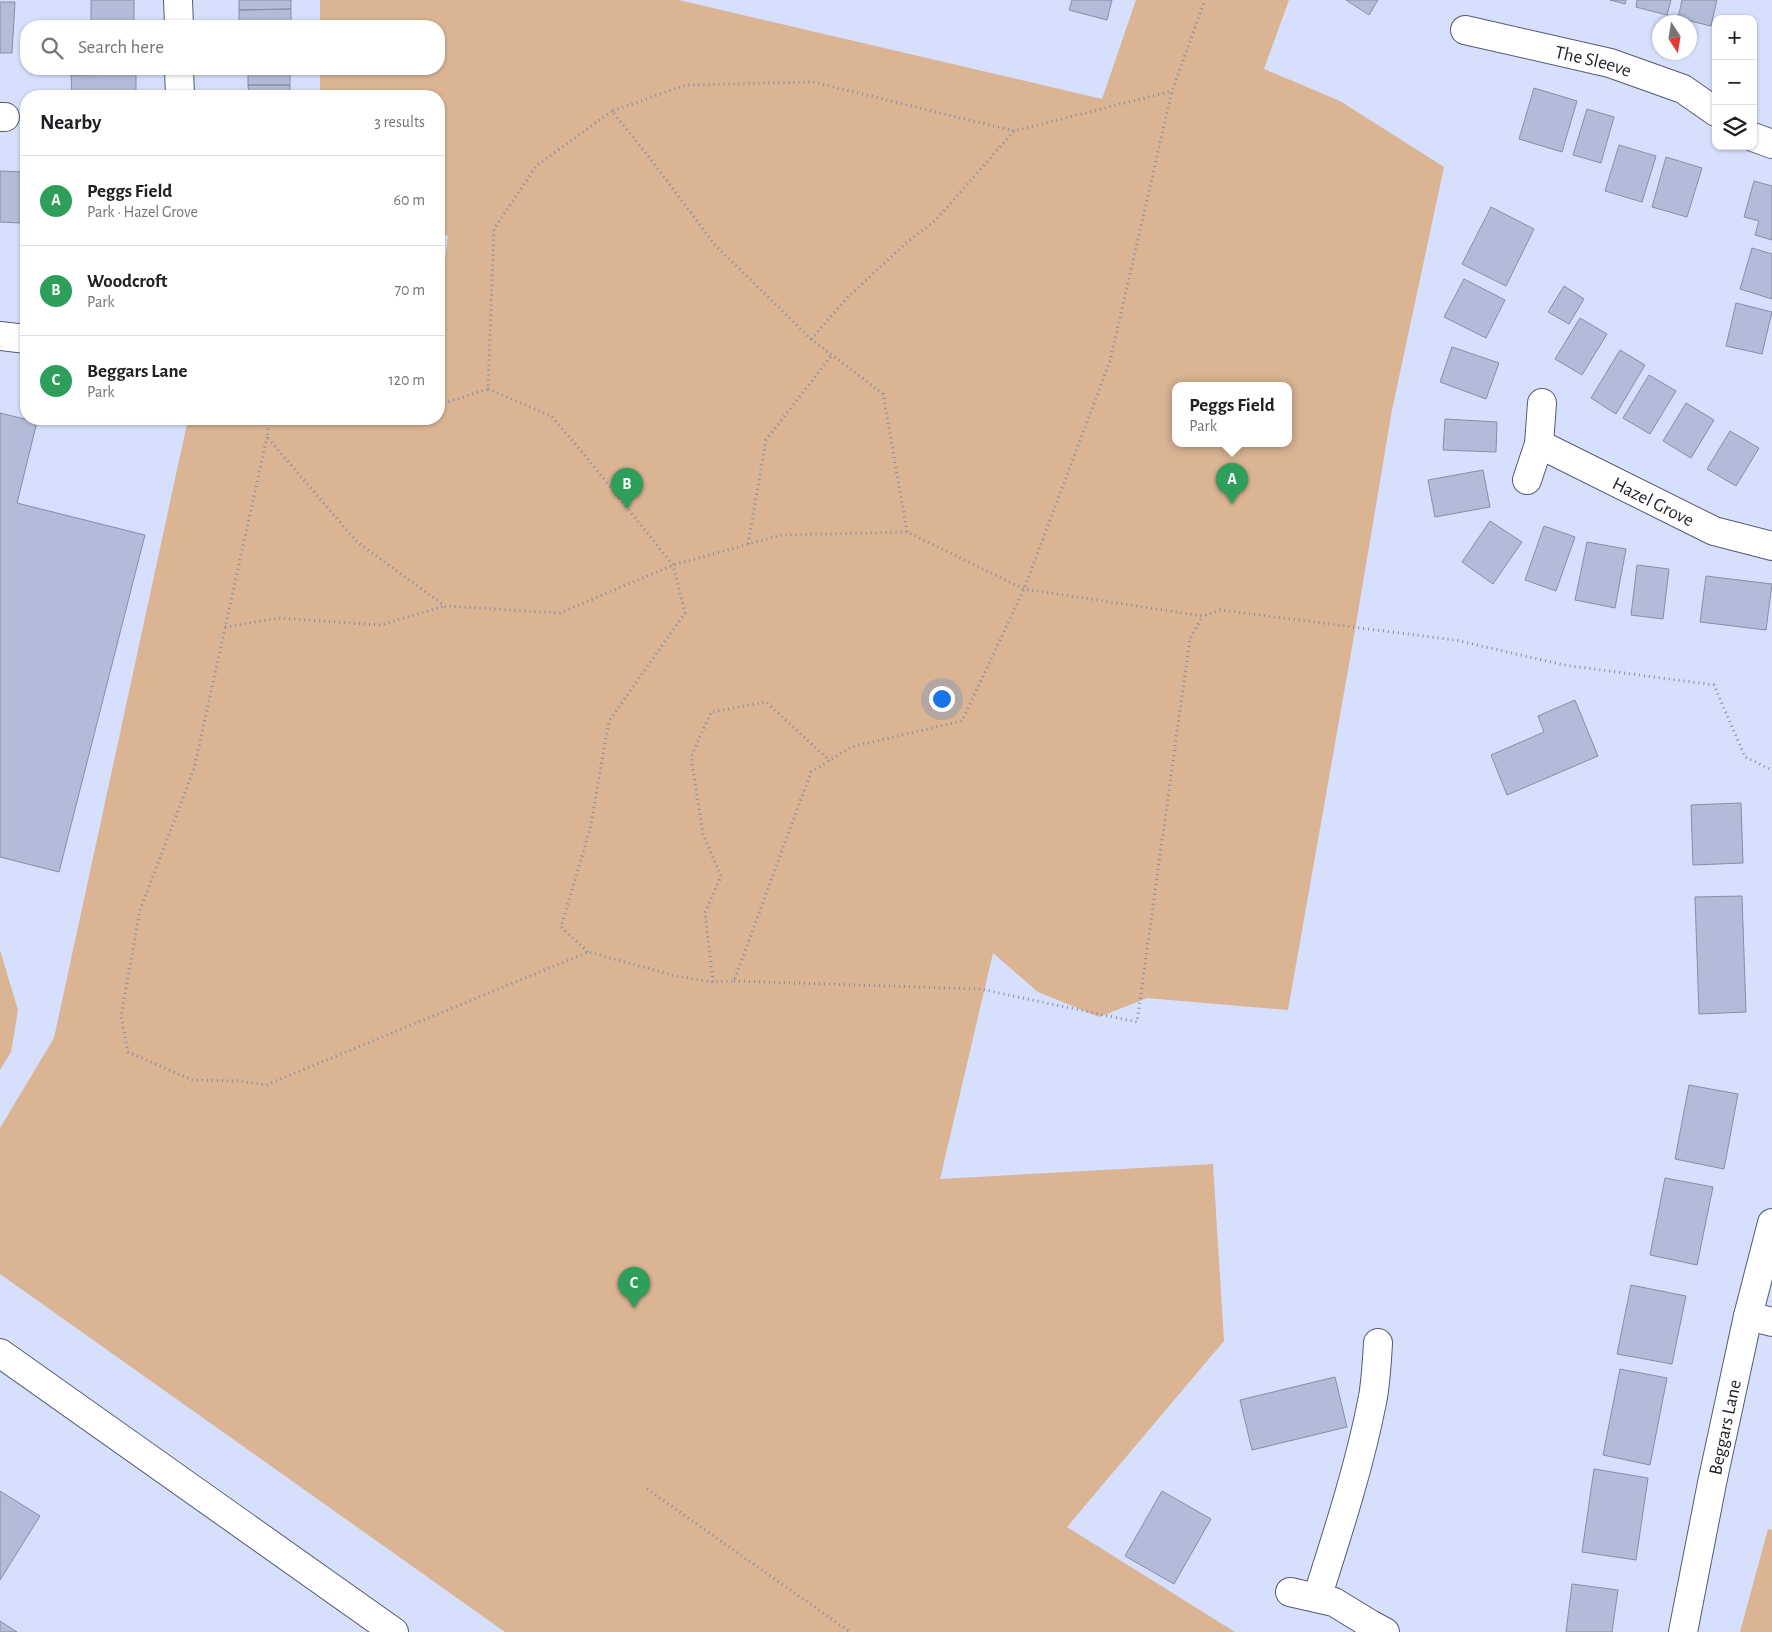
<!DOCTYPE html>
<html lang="en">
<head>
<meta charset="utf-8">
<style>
	body { margin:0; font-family:"Alegreya Sans",sans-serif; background:#f6f6f6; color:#202124 }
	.controls { position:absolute; right:15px; top:15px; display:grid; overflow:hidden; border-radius:10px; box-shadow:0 1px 4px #0004 }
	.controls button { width:45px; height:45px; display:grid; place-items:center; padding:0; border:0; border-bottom:1px solid #e0e0e0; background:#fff; color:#202124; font:25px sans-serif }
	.compass { position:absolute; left:1652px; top:15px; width:45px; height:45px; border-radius:50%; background:#fff; box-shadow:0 1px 4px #0004; rotate:168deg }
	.you { position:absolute; left:941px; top:698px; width:18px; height:18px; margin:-12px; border:4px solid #fff; border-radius:50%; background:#1a73e8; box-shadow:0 0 0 8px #1a73e833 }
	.badge { display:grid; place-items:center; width:32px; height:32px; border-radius:50%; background:#0b8043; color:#fff; font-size:16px; font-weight:700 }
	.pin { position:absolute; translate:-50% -41px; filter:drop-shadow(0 1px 2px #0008) }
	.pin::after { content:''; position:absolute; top:26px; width:18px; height:15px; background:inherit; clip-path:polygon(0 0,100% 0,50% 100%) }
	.popup { position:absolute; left:1172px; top:382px; width:120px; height:65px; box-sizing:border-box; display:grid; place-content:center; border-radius:10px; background:#fff; filter:drop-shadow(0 1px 4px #0005); font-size:16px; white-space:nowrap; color:#757577 }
	.popup b { font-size:19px; color:#202124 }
	.popup::after { content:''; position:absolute; left:50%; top:100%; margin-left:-10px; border:10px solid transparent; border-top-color:#fff }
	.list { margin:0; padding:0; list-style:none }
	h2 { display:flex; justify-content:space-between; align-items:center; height:65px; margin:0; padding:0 20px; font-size:21px }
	h2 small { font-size:16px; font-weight:400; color:#757577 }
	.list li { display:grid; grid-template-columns:32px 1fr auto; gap:15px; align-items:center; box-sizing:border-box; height:90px; padding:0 20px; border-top:1px solid #e0e0e0 }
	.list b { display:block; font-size:19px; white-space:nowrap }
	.list p { margin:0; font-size:16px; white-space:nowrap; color:#757577 }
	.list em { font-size:16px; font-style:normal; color:#757577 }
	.icon { flex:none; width:28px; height:28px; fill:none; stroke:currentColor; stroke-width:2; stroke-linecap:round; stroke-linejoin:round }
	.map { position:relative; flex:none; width:1772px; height:1632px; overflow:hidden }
	.search { position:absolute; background:#fff; box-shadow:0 1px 4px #0004; left:20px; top:20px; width:425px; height:55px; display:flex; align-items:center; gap:12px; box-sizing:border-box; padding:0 18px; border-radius:20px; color:#757577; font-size:19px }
	.panel { position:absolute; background:#fff; box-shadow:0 1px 4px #0004; left:20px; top:90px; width:425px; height:335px; border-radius:20px }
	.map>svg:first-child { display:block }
	.green { fill:#dab493; fill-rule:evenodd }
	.building { fill:#b2bbd7; stroke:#858ea9 }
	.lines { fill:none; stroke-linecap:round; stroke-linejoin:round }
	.minor-casing { stroke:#525b73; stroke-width:30 }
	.path { stroke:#848ca0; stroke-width:3; stroke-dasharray:1 4; stroke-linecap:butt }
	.minor { stroke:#fff; stroke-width:28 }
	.labels { text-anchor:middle; stroke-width:5; stroke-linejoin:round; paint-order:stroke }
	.street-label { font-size:19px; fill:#21252f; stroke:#d6e0fd }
</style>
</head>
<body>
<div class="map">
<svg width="1772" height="1632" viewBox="0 0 1772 1632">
	<rect width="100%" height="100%" fill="#d6e0fd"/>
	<!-- green -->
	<path class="green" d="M320 0H679L1102 99 1136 0H1289L1264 69 1340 101 1444 167 1392 410 1354 636 1288 1010 1147 998 1099 1017 1038 992 993 953 940 1179 1213 1164 1224 1341 1067 1527 1235 1632H505L0 1274V1128L54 1038 188 419H439V309L448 236 439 234V96H320V69H439V26H320ZM1176 385H1288V443H1176Z
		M0 950 18 1010 11 1052 0 1070Z
		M1768 1529 1772 1530V1632H1740Z"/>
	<!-- building -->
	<path class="building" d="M91 0H134V26H91Z
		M239 0H291V9L239 10Z
		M1072 0H1112L1107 20 1069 10Z
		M1346 0H1378L1369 15Z
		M1610 0H1626L1625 4Z
		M1637 0H1671L1667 15 1636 7Z
		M1682 0H1717L1711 26 1678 18Z
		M0 2H15L12 53H0Z
		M291 9V26H239V10Z
		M248 69H290V85H248Z
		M136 74V96H72L71 75Z
		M248 85H290V96H249Z
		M1534 88 1577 101 1562 152 1519 139Z
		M1587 109 1614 117 1601 163 1573 155Z
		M1619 145 1656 156 1642 202 1605 191Z
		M1666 157 1702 168 1687 217 1652 207Z
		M0 171 24 172 21 223 0 222Z
		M1754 181 1772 186V240L1755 235 1759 221 1744 217Z
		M1491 207 1534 229 1506 286 1462 264Z
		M1752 248 1772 254V299L1740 289Z
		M1464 279 1505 300 1486 338 1444 317Z
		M1564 286 1584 299 1569 324 1548 312Z
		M1736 303 1772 312 1762 354 1726 346Z
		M1580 318 1607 334 1582 375 1555 359Z
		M1452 347 1499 363 1486 399 1440 382Z
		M1620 350 1645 365 1616 414 1591 398Z
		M1649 375 1676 391 1650 434 1623 418Z
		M1686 403 1714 420 1691 458 1663 441Z
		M0 413 37 422 17 503 145 535 59 872 0 857Z
		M1445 419 1497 422 1496 452 1443 450Z
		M1730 431 1759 448 1736 486 1707 469Z
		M1483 470 1490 507 1435 517 1428 480Z
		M1490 521 1522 542 1493 584 1462 562Z
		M1544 526 1575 537 1556 591 1525 580Z
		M1587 542 1626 549 1615 608 1575 600Z
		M1637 565 1669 569 1663 619 1631 615Z
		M1706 576 1772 584 1766 630 1700 622Z
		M1575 700 1598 756 1507 795 1491 755 1544 732 1538 716Z
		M1741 803 1743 863 1693 865 1691 805Z
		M1742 896 1746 1012 1699 1014 1695 897Z
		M1689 1085 1738 1094 1724 1169 1675 1159Z
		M1665 1178 1713 1187 1697 1265 1650 1255Z
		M1631 1285 1686 1296 1672 1364 1617 1354Z
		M1620 1369 1667 1378 1650 1465 1603 1455Z
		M1335 1377 1347 1427 1252 1450 1240 1400Z
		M1594 1469 1648 1478 1636 1560 1582 1552Z
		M0 1491 40 1516 0 1580Z
		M1162 1491 1211 1519 1174 1584 1125 1556Z
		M1572 1584 1618 1590 1612 1632H1566Z
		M0 1621 17 1632H0Z"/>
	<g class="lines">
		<!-- minor casing -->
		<g class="minor-casing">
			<g id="minor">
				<path d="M178 0 179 26"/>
				<path id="s1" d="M1465 30 1610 63 1683 89 1716 112"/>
				<path d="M179 69 180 96"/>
				<path d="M0 117H5"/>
				<path d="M1753 137 1772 144"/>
				<path d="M0 336 26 339"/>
				<path id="s2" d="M1539 444 1714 531 1772 546"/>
				<path d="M1527 480 1539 444 1542 403"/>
				<path d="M1748 1316 1772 1322"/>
				<path d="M0 1353 394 1632"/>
				<path d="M1290 1592 1334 1602 1370 1624 1385 1632"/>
				<path d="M1317 1598C1338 1532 1360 1465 1373 1397 1376 1379 1377 1361 1378 1343"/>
				<path id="s3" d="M1683 1632 1712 1483 1748 1316 1772 1223"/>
			</g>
		</g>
		<!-- path -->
		<path class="path" d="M811 339 848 297 905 244 936 220 1014 131
			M488 389 551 416 583 453 673 565 685 613 609 721 590 829 561 927 588 952
			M439 405 488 389 494 229 537 165 612 111
			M270 419 267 437 357 542 445 606 560 613 673 565 781 535 907 532 1024 589 1203 616 1220 610 1455 640 1564 665 1714 685 1745 757 1772 770
			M267 437 194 769 140 910 121 1016 128 1052 192 1080 238 1081 266 1085 588 952 676 976 713 982 734 981 811 772 851 747 962 721 1024 589 1110 361 1172 91 1205 0
			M907 532 883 394 811 339 715 245 649 157 612 111 686 85 813 82 1014 131 1172 91
			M748 544 766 440 832 355
			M225 627 279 618 380 625 445 606
			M734 981 980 989 1137 1022 1190 638 1203 616
			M713 982 705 913 721 876 703 834 691 757 711 712 766 702 830 761
			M647 1489 850 1632"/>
		<!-- minor -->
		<use href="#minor" class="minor"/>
	</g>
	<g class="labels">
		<!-- street labels -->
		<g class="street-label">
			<text dy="7" stroke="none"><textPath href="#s1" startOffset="132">The Sleeve</textPath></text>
			<text dy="7" stroke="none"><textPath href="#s2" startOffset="128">Hazel Grove</textPath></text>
			<text dy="7" stroke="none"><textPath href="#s3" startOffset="209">Beggars Lane</textPath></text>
		</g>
	</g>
</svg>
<div class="controls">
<button>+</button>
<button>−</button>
<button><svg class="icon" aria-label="layers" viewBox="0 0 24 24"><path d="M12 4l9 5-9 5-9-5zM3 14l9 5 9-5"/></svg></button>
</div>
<svg class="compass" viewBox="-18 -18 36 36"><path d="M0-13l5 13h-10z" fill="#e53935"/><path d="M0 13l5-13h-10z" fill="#757577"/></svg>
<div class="you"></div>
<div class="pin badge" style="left:1232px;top:504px;background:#2e9e5b">A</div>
<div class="popup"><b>Peggs Field</b>Park</div>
<div class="pin badge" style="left:627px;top:509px;background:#2e9e5b">B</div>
<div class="pin badge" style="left:634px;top:1308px;background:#2e9e5b">C</div>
<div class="search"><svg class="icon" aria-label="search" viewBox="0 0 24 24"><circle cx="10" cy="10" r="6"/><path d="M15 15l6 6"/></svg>Search here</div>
<section class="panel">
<h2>Nearby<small>3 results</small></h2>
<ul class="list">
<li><span class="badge" style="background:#2e9e5b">A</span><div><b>Peggs Field</b><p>Park · Hazel Grove</p></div><em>60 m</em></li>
<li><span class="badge" style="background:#2e9e5b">B</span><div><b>Woodcroft</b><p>Park</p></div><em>70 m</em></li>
<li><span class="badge" style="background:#2e9e5b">C</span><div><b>Beggars Lane</b><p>Park</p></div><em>120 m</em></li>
</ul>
</section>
</div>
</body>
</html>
